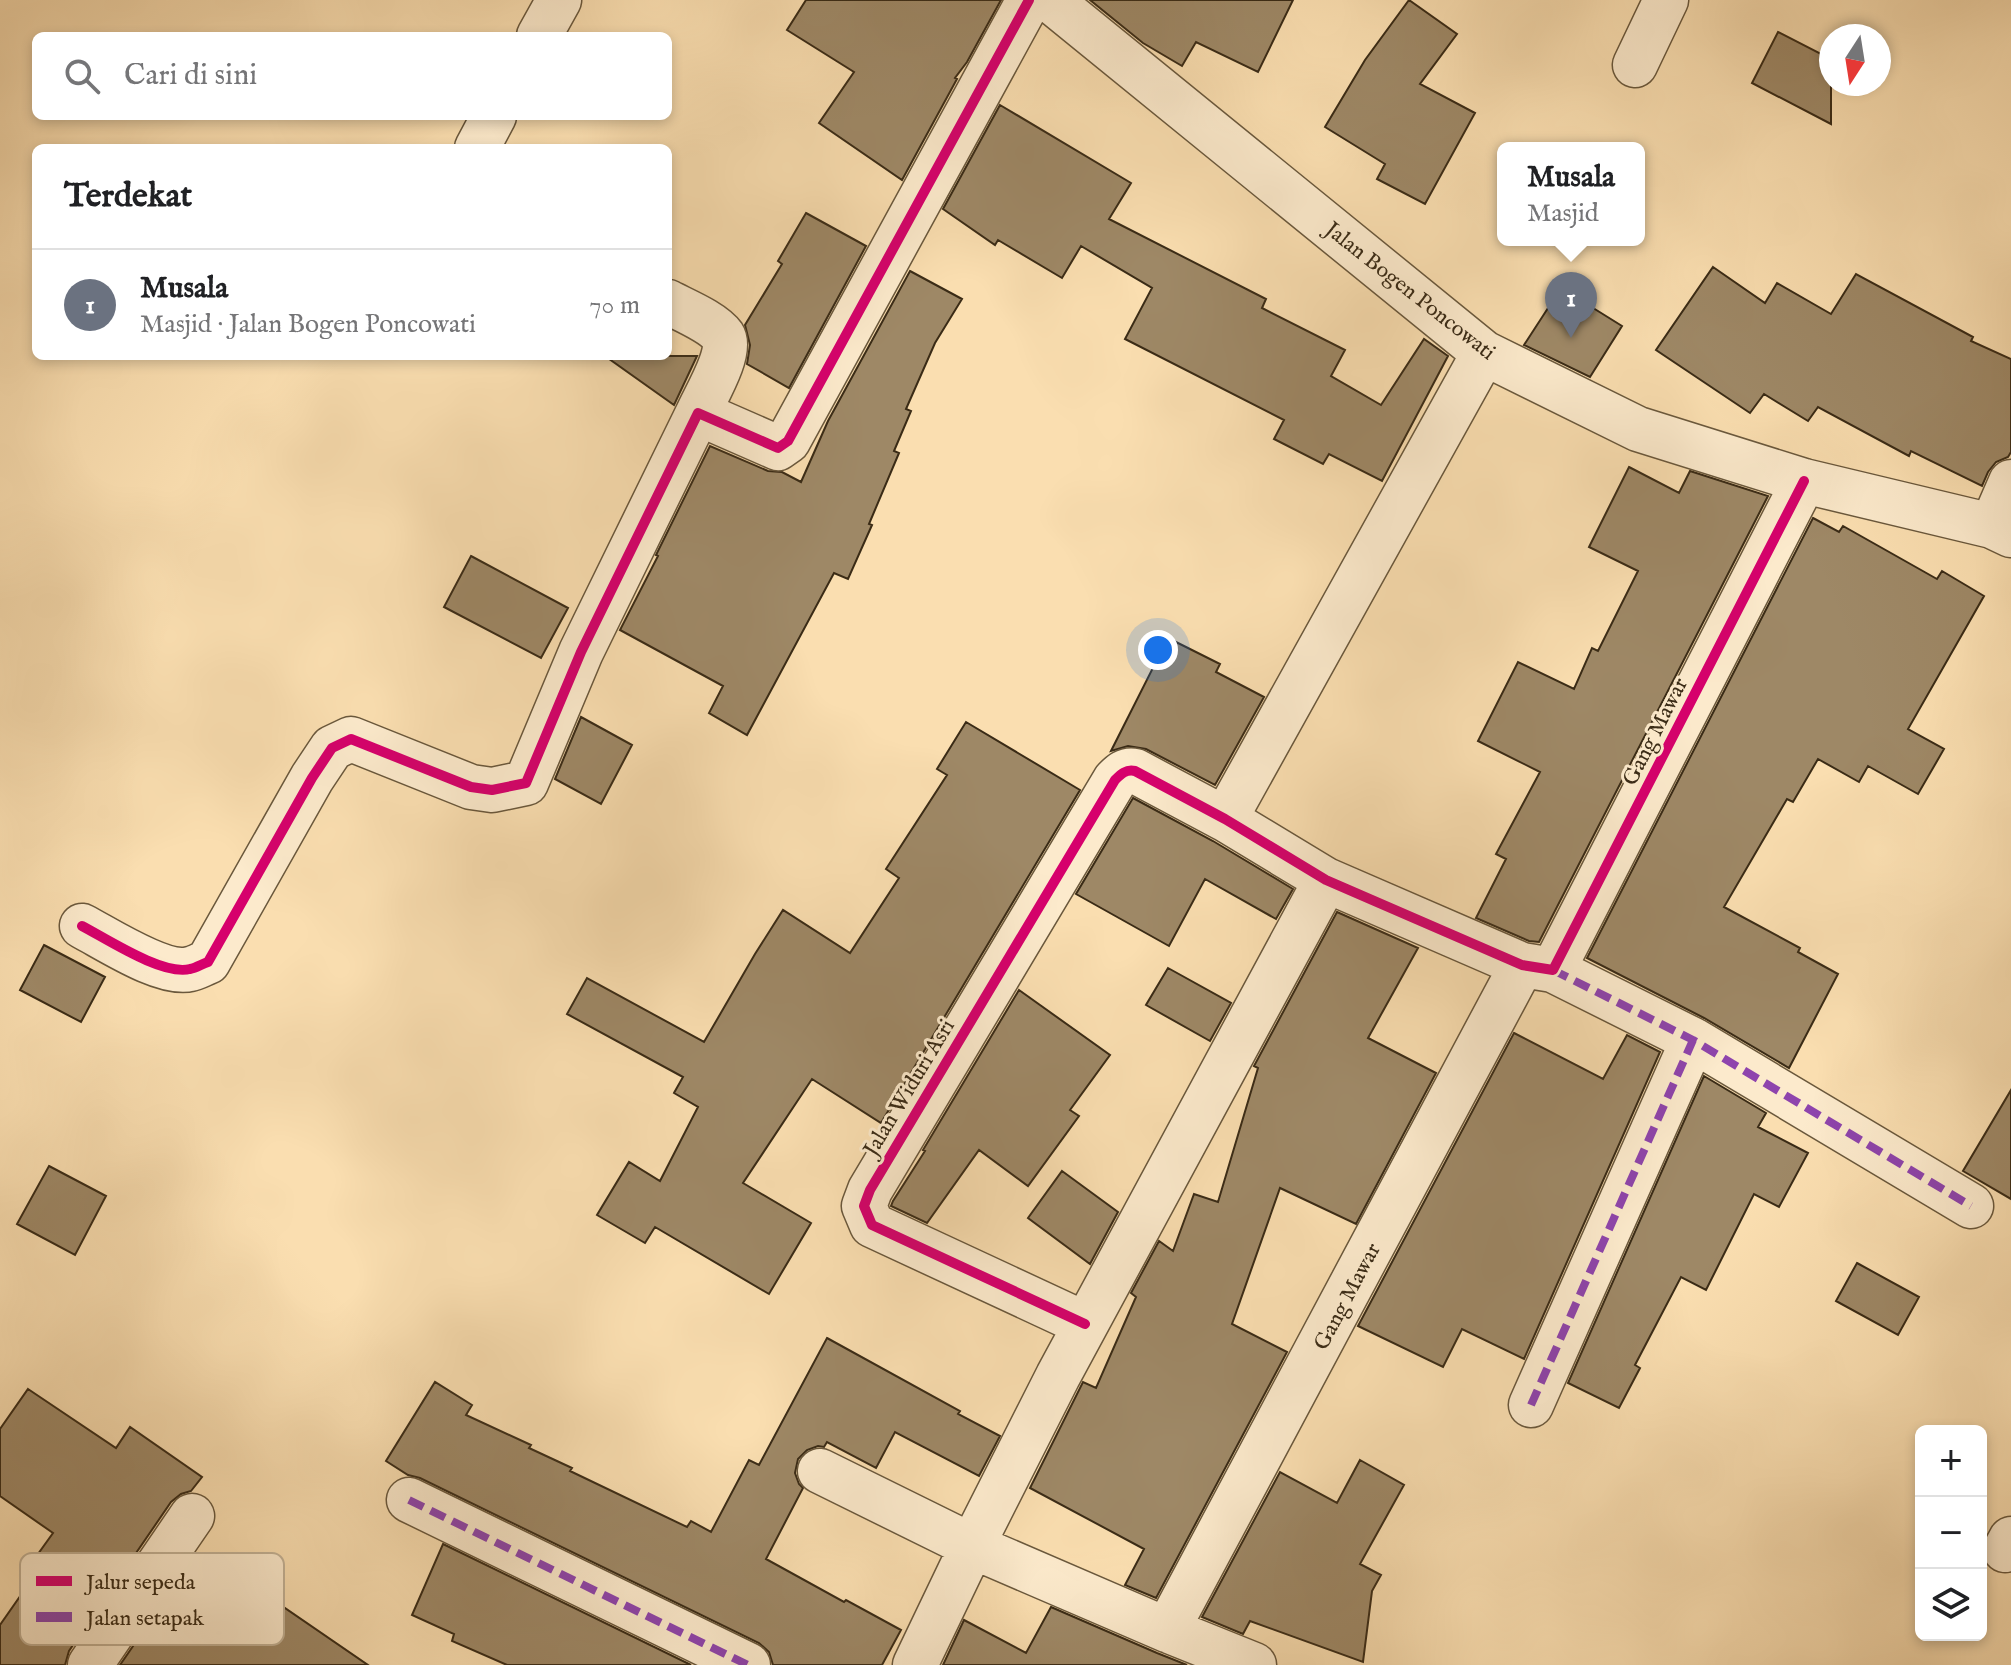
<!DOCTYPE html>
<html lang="id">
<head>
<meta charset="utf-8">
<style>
	body { margin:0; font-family:"IM FELL English",serif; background:#f6f6f6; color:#202124 }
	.controls { position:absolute; right:24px; bottom:24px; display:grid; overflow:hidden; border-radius:12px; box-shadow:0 4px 12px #0003 }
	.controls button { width:72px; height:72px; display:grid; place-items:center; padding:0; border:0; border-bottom:2px solid #e0e0e0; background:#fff; color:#202124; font:40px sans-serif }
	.compass { position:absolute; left:1819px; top:24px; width:72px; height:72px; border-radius:50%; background:#fff; box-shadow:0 4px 12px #0003; rotate:192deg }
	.you { position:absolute; left:1158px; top:650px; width:28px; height:28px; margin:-20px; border:6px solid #fff; border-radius:50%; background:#1a73e8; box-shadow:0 0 0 12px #1a73e833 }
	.badge { display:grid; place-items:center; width:52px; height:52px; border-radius:50%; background:#8f2418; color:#fff; font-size:26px; font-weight:700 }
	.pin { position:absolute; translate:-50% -66px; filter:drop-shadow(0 2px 4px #0008) }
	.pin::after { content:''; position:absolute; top:42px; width:28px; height:24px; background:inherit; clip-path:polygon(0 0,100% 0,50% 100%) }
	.popup { position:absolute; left:1497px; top:142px; width:148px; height:104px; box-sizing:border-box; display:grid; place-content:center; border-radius:12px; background:#fff; filter:drop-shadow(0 2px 6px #0005); font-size:26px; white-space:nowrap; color:#757577 }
	.popup b { font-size:30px; color:#202124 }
	.popup::after { content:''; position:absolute; left:50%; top:100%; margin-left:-16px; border:16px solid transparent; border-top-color:#fff }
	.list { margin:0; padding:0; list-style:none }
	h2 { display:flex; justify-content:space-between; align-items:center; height:104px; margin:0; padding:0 32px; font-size:34px }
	h2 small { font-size:26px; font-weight:400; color:#757577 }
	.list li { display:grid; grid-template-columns:52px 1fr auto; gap:24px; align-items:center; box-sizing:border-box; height:112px; padding:0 32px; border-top:2px solid #e0e0e0 }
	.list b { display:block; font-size:30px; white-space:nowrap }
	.list p { margin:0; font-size:26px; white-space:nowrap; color:#757577 }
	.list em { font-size:26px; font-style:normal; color:#757577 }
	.icon { flex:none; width:44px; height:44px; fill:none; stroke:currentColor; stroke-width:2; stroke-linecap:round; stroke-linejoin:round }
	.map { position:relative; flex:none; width:2011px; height:1665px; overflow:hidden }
	.search { position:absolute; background:#fff; box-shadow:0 4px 12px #0003; left:32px; top:32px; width:640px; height:88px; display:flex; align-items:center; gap:20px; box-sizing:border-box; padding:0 28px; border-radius:12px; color:#757577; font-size:30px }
	.panel { position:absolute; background:#fff; box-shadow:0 4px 12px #0003; left:32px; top:144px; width:640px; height:216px; border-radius:12px }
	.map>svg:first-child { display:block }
	.building { fill:#9e8866; stroke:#3a2b16; stroke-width:2 }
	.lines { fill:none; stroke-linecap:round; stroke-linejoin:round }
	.minor-casing { stroke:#6a583c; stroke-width:47 }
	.minor { stroke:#fceacc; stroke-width:44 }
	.quiet { stroke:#8e44ad; stroke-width:8; stroke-dasharray:16 8; stroke-linecap:butt }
	.cycleway-casing { stroke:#fceacc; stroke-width:15 }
	.cycleway { stroke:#d6006c; stroke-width:10 }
	.labels { text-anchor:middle; stroke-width:6; stroke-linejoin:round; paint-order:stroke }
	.street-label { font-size:22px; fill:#3a2b16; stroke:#fceacc }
	.key { fill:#fceacc; stroke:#c2b195; stroke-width:2 }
	.key-label { font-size:22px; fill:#3a2b16 }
</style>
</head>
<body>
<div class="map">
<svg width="2011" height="1665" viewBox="0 0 2011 1665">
	<rect width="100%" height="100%" fill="#fadeb0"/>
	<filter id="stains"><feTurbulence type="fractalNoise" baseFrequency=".0025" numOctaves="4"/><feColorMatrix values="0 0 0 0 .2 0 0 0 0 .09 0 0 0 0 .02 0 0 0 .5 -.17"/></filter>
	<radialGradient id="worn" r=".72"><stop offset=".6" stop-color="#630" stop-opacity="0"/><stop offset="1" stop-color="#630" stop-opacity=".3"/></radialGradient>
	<!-- building -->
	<path class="building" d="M806 0H1001L967 62 955 78 957 79 902 180 819 123 854 72 787 30Z
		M1090 0H1293L1258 72 1196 42 1182 66 1143 43Z
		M1409 0 1457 34 1420 84 1475 113 1425 204 1377 179 1385 164 1325 127 1365 60Z
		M1778 32 1831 59V124L1752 83Z
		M1000 105 1131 183 1109 219 1266 299 1262 308 1345 350 1331 376 1381 405 1424 339 1448 356 1382 481 1329 454 1323 464 1274 439 1284 420 1125 339 1152 288 1081 246 1062 278 998 240 995 245 943 209Z
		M806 213 866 246 789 388 747 364 750 345 745 325 782 264 778 261Z
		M1713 267 1765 303 1777 283 1831 314 1856 274 1973 337 1971 341 2011 359V452L2008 457 1996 462 1988 472 1982 486 1911 451 1909 456 1818 407 1808 421 1764 394 1750 413 1656 350Z
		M910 271 962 299 935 343 906 409 911 411 894 451 899 453 869 524 872 525 848 579 834 573 747 735 709 713 723 686 620 630 658 556 656 555 710 446 768 471 782 472 801 482 828 421Z
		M1561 288 1622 326 1590 377 1524 345Z
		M605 356H697L674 405Z
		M1629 467 1679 493 1690 471 1768 496 1539 942 1529 941 1476 918 1506 859 1496 854 1540 772 1478 741 1518 662 1574 689 1592 648 1598 651 1638 571 1589 547Z
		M1813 518 1839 532 1843 526 1937 579 1942 571 1984 596 1908 729 1944 749 1918 794 1868 766 1859 782 1818 759 1793 802 1787 799 1724 907 1800 948 1798 952 1838 974 1789 1068 1704 1018 1587 958Z
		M471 556 568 608 541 658 444 607Z
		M1168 638 1220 664 1216 672 1264 697 1215 785 1146 749 1128 746 1111 751Z
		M581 717 632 745 601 804 555 779Z
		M966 722 1080 790 881 1123 812 1079 743 1183 811 1223 769 1294 655 1227 645 1243 597 1215 629 1162 660 1181 698 1107 674 1093 683 1077 567 1014 587 978 704 1042 755 954 783 910 850 953 899 878 886 869 947 775 937 769Z
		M1133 798 1213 841 1293 889 1276 919 1205 879 1169 946 1076 894Z
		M1337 912 1418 948 1368 1038 1436 1073 1356 1224 1280 1188 1232 1324 1287 1352 1156 1598 1125 1585 1144 1549 1030 1488 1083 1382 1096 1388 1136 1297 1131 1293 1159 1241 1173 1251 1194 1194 1218 1202 1258 1068 1254 1066Z
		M44 945 105 977 81 1022 20 990Z
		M1168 968 1231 1003 1210 1041 1146 1005Z
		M1019 990 1110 1055 1070 1110 1079 1116 1028 1186 979 1150 927 1223 891 1206 893 1201 925 1151 923 1150Z
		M1514 1033 1603 1079 1627 1035 1660 1052 1524 1359 1462 1329 1443 1367 1358 1326Z
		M1704 1076 1766 1113 1758 1127 1808 1153 1779 1207 1754 1194 1706 1290 1681 1277 1635 1365 1640 1368 1619 1408 1568 1383Z
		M2011 1090V1199L1963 1171Z
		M49 1166 106 1196 75 1255 17 1224Z
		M1062 1171 1118 1212 1090 1264 1028 1218Z
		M1857 1263 1919 1297 1898 1335 1836 1301Z
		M827 1338 960 1411 958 1414 1000 1436 979 1476 895 1432 876 1468 827 1442 824 1447 818 1446 807 1450 798 1459 795 1473 799 1484 803 1488 766 1559 844 1602 846 1600 901 1630 882 1665H773L769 1652 759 1643 420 1478 408 1475 386 1461 435 1382 472 1405 466 1415 531 1445 529 1448 572 1468 570 1471 687 1527 691 1521 711 1532 749 1460 759 1465Z
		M28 1389 116 1448 130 1427 202 1477 191 1491 181 1494 171 1502 69 1651 65 1665H0V1625L46 1559 38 1554 53 1533 0 1496V1429Z
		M1360 1460 1404 1485 1360 1564 1381 1575 1372 1591 1363 1662 1250 1621 1243 1634 1202 1617 1280 1472 1337 1503Z
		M443 1544 691 1665H507L452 1641 454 1634 412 1615Z
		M173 1588 252 1642 279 1604 368 1665H120Z
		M1051 1607 1157 1653 1187 1665H943L964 1620 1026 1653Z"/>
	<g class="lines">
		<!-- minor casing -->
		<g class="minor-casing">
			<path id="minor" d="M1050 0 1484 353 1638 429 1804 481 1992 526 2011 535
				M539 36 559 0
				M1635 65 1666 0
				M477 148 494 116
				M668 302C683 310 713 322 723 336 733 351 705 397 698 413
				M1992 526 2011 482
				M1225 819 1484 353
				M82 926C107 939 163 976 190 969 196 968 202 964 208 962L312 778 332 748 351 739 471 787 492 790 526 783 581 652 698 413 778 448 788 441 1029 0
				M1553 970 1693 1040 1971 1206
				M1085 1324 872 1225 864 1206 870 1190 1115 780C1121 774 1126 769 1135 771L1225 819 1326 880 1522 965 1553 970 1804 481
				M1531 1405 1693 1040
				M820 1471 972 1546 1167 1630 1254 1665
				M409 1500 748 1665
				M2005 1550 2011 1539
				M1167 1630 1522 965
				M90 1665 192 1516
				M915 1665 972 1546 1058 1376 1326 880"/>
		</g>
		<!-- minor -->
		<use href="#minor" class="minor"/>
		<!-- quiet -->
		<path class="quiet" d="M1553 970 1693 1040 1971 1206
			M1531 1405 1693 1040
			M409 1500 748 1665"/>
		<!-- cycleway casing -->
		<g class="cycleway-casing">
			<path id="cycleway" d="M82 926C107 939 163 976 190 969 196 968 202 964 208 962L312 778 332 748 351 739 471 787 492 790 526 783 581 652 698 413 778 448 788 441 1029 0
				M1085 1324 872 1225 864 1206 870 1190 1115 780C1121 774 1126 769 1135 771L1225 819 1326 880 1522 965 1553 970 1804 481"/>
		</g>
		<!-- cycleway -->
		<use href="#cycleway" class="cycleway"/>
	</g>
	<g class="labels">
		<!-- street labels -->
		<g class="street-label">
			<text transform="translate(1411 290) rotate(38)" y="8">Jalan Bogen Poncowati</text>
			<text transform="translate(1654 731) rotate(-63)" y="8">Gang Mawar</text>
			<text transform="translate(908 1087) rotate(-59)" y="8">Jalan Widuri Asri</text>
			<text transform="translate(1346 1296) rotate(-62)" y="8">Gang Mawar</text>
		</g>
	</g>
	<!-- legend -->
	<rect x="20" y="1553" width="264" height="92" rx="12" class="key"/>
	<rect x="36" y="1576" width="36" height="10" fill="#d6006c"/>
	<rect x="36" y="1612" width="36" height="10" fill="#8e44ad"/>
	<g class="key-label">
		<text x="86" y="1589">Jalur sepeda</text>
		<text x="86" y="1625">Jalan setapak</text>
	</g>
	<rect width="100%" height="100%" filter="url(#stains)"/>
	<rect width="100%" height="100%" fill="url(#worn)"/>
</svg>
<div class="controls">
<button>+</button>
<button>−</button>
<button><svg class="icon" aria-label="layers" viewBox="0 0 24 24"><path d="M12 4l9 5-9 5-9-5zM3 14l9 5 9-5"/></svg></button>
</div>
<svg class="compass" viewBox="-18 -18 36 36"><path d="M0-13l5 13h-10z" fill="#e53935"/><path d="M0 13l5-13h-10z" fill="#757577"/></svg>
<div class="you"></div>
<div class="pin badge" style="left:1571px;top:338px;background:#6b7280">1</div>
<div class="popup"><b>Musala</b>Masjid</div>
<div class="search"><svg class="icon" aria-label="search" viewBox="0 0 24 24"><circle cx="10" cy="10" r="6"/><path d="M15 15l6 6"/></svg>Cari di sini</div>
<section class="panel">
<h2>Terdekat<small></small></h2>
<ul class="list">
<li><span class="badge" style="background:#6b7280">1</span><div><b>Musala</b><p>Masjid · Jalan Bogen Poncowati</p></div><em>70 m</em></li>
</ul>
</section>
</div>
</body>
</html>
